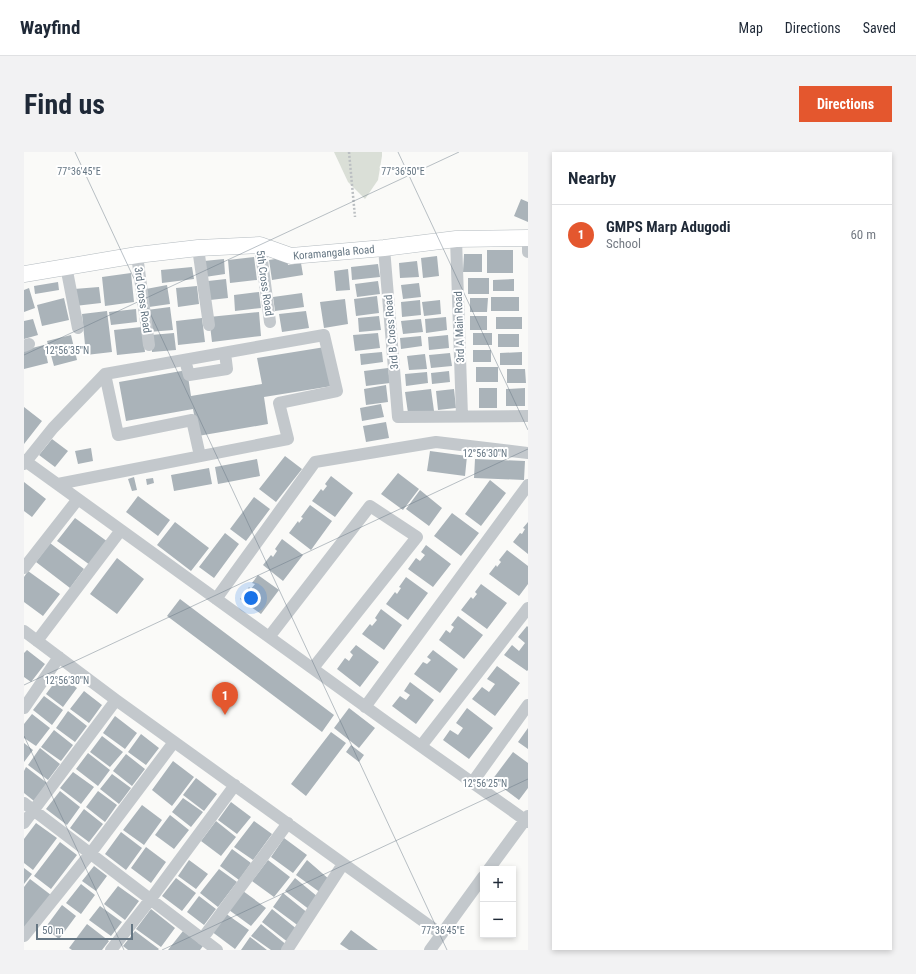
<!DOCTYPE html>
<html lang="en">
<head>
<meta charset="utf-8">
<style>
	body { margin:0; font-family:"Roboto Condensed",sans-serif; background:#f2f2f3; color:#1f2937 }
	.controls { position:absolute; right:12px; bottom:12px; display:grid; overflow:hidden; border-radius:0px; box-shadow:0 2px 6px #0003 }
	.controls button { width:36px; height:36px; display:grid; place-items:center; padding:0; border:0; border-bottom:1px solid #e0e1e3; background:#fff; color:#1f2937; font:20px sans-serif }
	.scale { position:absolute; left:12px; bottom:10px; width:97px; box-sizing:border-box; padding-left:4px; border:2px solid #657683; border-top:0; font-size:11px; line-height:14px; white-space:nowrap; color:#657683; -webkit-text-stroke:3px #fff; paint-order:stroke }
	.you { position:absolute; left:227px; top:446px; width:14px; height:14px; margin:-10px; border:3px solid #fff; border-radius:50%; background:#1a73e8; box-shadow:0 0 0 6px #1a73e833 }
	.badge { display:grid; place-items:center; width:26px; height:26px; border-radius:50%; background:#e4572e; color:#fff; font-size:13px; font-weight:700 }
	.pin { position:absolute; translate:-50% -33px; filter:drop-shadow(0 1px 2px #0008) }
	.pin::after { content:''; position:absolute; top:21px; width:14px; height:12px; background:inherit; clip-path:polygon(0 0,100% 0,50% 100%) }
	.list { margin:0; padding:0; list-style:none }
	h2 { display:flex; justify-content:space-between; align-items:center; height:52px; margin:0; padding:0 16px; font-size:17px }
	h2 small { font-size:13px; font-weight:400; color:#747a83 }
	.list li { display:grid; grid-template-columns:26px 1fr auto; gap:12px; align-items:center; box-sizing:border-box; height:60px; padding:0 16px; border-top:1px solid #e0e1e3 }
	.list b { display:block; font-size:15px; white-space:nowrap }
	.list p { margin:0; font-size:13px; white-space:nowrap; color:#747a83 }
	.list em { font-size:13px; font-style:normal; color:#747a83 }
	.map { position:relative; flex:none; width:504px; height:798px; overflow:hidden; border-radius:0px }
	header { display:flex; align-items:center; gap:24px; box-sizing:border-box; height:56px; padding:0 20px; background:#fff; border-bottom:1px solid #e0e1e3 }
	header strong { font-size:19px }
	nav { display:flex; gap:22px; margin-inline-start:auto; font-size:14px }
	.intro { display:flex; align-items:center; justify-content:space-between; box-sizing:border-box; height:96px; padding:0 24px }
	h1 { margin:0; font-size:28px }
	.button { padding:10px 18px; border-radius:0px; background:#e4572e; color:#fff; font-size:14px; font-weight:700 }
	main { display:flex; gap:24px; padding:0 24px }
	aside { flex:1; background:#fff; border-radius:0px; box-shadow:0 2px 6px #0003 }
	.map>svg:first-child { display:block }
	.green { fill:#dadfd7 }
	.building { fill:#aab3b9 }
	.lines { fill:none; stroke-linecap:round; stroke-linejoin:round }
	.secondary-casing { stroke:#b3babf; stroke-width:17 }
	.path { stroke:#bbbfc2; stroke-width:2.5; stroke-dasharray:2 2; stroke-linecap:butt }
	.street { stroke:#c3c8cc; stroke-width:12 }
	.secondary { stroke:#fff; stroke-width:16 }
	.ticks { fill:none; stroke:#657683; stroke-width:1; stroke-opacity:0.45 }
	.labels { text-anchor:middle; stroke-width:4; stroke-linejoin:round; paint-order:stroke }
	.street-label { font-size:11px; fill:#657683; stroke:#fff }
	.ticks-label { font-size:10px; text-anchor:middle; fill:#657683; stroke:#fff; stroke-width:4; stroke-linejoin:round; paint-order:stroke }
</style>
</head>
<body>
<header>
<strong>Wayfind</strong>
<nav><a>Map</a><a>Directions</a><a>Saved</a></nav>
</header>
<div class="intro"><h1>Find us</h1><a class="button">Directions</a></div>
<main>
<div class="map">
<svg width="504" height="798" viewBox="0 0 504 798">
	<rect width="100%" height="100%" fill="#fafaf8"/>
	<!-- green -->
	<path class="green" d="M310 0H358V4L354 28 341 47 324 30Z"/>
	<!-- building -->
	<path class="building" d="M497 47 504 50V70L490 64Z
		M463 98H489V121H463Z
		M440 102H458V120H439Z
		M413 104 415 124 399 126 397 106Z
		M230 105 233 128 206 131 204 108Z
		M263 105 264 113 277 111 279 123 248 128 245 108Z
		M200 107 201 122 181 125 180 109Z
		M393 109 395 125 376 126 375 111Z
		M354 112 356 125 328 128 327 115Z
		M168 115 170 127 138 131 137 118Z
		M324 117 326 138 312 139 310 119Z
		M107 121 110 150 81 154 78 125Z
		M444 126H465V142H444Z
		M202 127 204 146 186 148 184 129Z
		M490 127V139H469V128Z
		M354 129 356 142 333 145 331 132Z
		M34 130 35 138 11 142 10 134Z
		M395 131 397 145 379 147 377 133Z
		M143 133 146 152 125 155 122 137Z
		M173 134 175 152 154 155 152 136Z
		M75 135 77 151 51 154 50 137Z
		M5 136 11 156 0 160V138Z
		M235 140 237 156 211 159 210 143Z
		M278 141 280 155 251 159 249 145Z
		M353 144 355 161 332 164 330 147Z
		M467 145H495V159H467Z
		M40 146 45 168 18 174 13 153Z
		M446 146H464L463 160H446Z
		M321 147 324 172 300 176 296 150Z
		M396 148 397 163 378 165 377 150Z
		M416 148 417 162 400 164 398 150Z
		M146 155 149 178 125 180 123 158Z
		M112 157 113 170 87 173 85 160Z
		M83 159 88 200 62 203 58 162Z
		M282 159 285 176 258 180 255 162Z
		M235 160 237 184 188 190 185 165Z
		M355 164 357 178 335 180 334 166Z
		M446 164H463V178H446Z
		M422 165 423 178 402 181 401 167Z
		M472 165H498V177H472Z
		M178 166 181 190 154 193 152 169Z
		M9 167 14 183 0 187V169Z
		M397 167 399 180 379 182 377 169Z
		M118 175 121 200 93 203 90 178Z
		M150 181 152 198 128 200 127 183Z
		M354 181 356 196 331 199 329 183Z
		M449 181H468V193H449Z
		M474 182H495V195H474Z
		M47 183 53 208 30 214 23 189Z
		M424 183 425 196 405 198 404 185Z
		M397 184 398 194 377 197 376 186Z
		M20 193 24 211 0 217V198Z
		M301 195 308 234 240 245 244 272 174 284 169 257 102 269 95 230 163 218 167 244 238 232 233 206Z
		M449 198H467V210H449Z
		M358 200 359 210 337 213 336 202Z
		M498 200V213H476V201Z
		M426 201 428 214 407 216 405 203Z
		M401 202 403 217 385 218 383 204Z
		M452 215H474V230H452Z
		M364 216 366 231 342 234 340 219Z
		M483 217H501L502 231H483Z
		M425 219 426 230 408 232 407 221Z
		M403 220 404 231 382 234 381 222Z
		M362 233 364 250 342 253 340 237Z
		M455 236H473V256H455Z
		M501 236V254H482V237Z
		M407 237 410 259 384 261 381 240Z
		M430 237 432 256 414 258 412 239Z
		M357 252 360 265 338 269 336 256Z
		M0 255 18 269 0 292Z
		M362 270 365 286 342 290 339 274Z
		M28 287 44 299 31 315 15 303Z
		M67 296 69 309 54 312 51 299Z
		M406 299 443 304 441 324 403 319Z
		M261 304 278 317 252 350 235 337Z
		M233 307 236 324 194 332 191 315Z
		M451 307 501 309 500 328 450 326Z
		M185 316 188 332 150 339 147 323Z
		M374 321 395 337 379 358 357 342Z
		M307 324 329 341 311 365 288 349 297 337 299 339 303 334 301 332Z
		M110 325 113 338 108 339 104 327Z
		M129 326 130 331 123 333 122 327Z
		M466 328 482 341 457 374 441 362Z
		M0 330 22 347 8 365 0 359Z
		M396 338 418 356 405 374 382 357Z
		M114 344 146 368 134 384 102 360Z
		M230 345 246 357 222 389 206 377Z
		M286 353 308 369 287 398 265 381 274 369 275 371 279 366 277 365Z
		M428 361 455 381 437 404 410 384Z
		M51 366 84 390 66 413 33 389Z
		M151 370 185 396 167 419 133 393Z
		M504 370V402L489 390 496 381 498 382 501 377 499 376Z
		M201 381 215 392 190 426 175 415Z
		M258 387 279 403 259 429 239 413 247 403 249 405 253 399 251 397Z
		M26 391 60 417 46 436 12 410Z
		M402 393 427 412 409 435 384 417 392 406 396 409 401 403 397 400Z
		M483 398 504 414V432L495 444 465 422 472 413 473 415 477 410 475 408Z
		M93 406 120 427 93 462 66 442Z
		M4 419 36 442 19 464 0 450V425Z
		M234 423 255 438 237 462 216 447 225 435 227 437 231 432 228 431Z
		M382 425 404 441 384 468 362 452 371 440 373 442 377 436 375 435Z
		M457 432 483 451 463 477 437 458 447 445 449 447 453 442 451 440Z
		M156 447 310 563 298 580 143 464Z
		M357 457 378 473 360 498 338 482 346 472 348 474 353 468 351 466Z
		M434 464 459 483 440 507 415 488 422 478 426 481 430 475 427 473Z
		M503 474 504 475V518L503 519 480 503 488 493 495 499 501 491 494 485Z
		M332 493 355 510 336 535 313 517 321 506 325 509 329 503 326 500Z
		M3 498 21 512 7 530 0 525V501Z
		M409 498 434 517 416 541 390 522 399 510 403 512 407 508 403 505Z
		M473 514 496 531 471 564 448 547 458 535 465 540 471 532 463 527Z
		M36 523 53 536 39 555 22 542Z
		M386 530 410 548 392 572 368 554 376 544 382 548 386 543 380 539Z
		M60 539 78 553 65 571 46 557Z
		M20 544 39 558 28 573 9 558Z
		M325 556 351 576 335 596 310 576Z
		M443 556 469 576 445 607 419 588 426 578 434 583 439 576 432 571Z
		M44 559 63 574 51 590 32 576Z
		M8 562 26 576 12 594 0 586V572Z
		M91 564 113 581 101 597 79 581Z
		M504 576V597L494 590Z
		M30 578 49 593 37 609 17 595Z
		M307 580 322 591 282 644 267 632Z
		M117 582 135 596 122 613 104 600Z
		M78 584 99 600 86 615 66 600Z
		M0 591 9 598 0 610Z
		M327 593 340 603 335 610 322 600Z
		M16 596 36 612 24 628 4 613Z
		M489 600 504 611V636L495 648 468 628Z
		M64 601 86 618 74 634 52 617Z
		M102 602 121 617 108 634 89 619Z
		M149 609 170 625 148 654 128 638Z
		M2 615 23 631 10 649 0 641V619Z
		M49 620 70 635 57 652 36 636Z
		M88 622 107 636 95 652 76 637Z
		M172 626 193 642 180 659 159 643Z
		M36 639 56 655 43 673 22 657Z
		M74 639 93 653 81 670 62 655Z
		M159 646 179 660 167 675 148 660Z
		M207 650 227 665 213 682 194 668Z
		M118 653 138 668 120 693 99 678Z
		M60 657 79 672 65 690 46 676Z
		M146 663 165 678 150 697 131 683Z
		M192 669 212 685 197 704 177 689Z
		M230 669 248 682 229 708 210 695Z
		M12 671 33 686 9 718 0 711V687Z
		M97 680 118 696 102 718 81 702Z
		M260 686 283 703 269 721 247 705Z
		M36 690 53 703 27 737 10 724Z
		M122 695 142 710 127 731 107 716Z
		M208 697 227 711 215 728 196 714Z
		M165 708 184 722 172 737 154 724Z
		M244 708 266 725 250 745 228 729Z
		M283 708 306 728 297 741 272 723Z
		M70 714 83 724 72 739 58 729Z
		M0 716 8 722 0 732Z
		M195 717 213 730 194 755 176 741Z
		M152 726 172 741 158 759 138 744Z
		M271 726 294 745 286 758 261 739Z
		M6 727 27 743 0 778V735Z
		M57 732 71 743 57 762 42 751Z
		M94 734 115 749 101 768 80 752Z
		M219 739 242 756 227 774 205 758Z
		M259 741 285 762 276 775 249 755Z
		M175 744 192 757 180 773 163 760Z
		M38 753 52 764 35 787 21 776Z
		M76 754 98 770 87 784 65 768Z
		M127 757 151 776 137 795 112 777Z
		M248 757 274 778 265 791 238 770Z
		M201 761 225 778 211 797 187 779Z
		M63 772 85 789 78 798H48L45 796Z
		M237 772 264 794 261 798H247L227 784Z
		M327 778 354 798H325L316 792Z
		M111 779 135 797 134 798H104L99 794Z
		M159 779 179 794 176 798H144Z
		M226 785 243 798H217Z"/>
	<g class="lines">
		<!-- secondary casing -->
		<g class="secondary-casing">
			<g id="secondary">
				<path id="s1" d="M0 122 113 103 174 96 236 93 267 104 360 96 432 87 504 86"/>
			</g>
		</g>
		<!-- path -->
		<path class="path" d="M325 0 331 65"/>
		<!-- street -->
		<path class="street" d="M504 86V100
			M432 87 438 264
			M236 93 246 170
			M174 96 185 173
			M360 96 374 265 504 264
			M113 103 125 193
			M42 114 54 176
			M0 194 5 192
			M161 208 165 223 203 217 201 201
			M81 222 94 283 168 268 176 304
			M0 308 364 571 504 670
			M0 312 29 276 81 222 300 183 313 239 255 251 264 287 34 332
			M0 416 54 347
			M192 447 291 310 412 290 504 301
			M0 479 92 548 417 782
			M245 485 346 354 393 385 289 516
			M13 489 97 378
			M341 555 504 333
			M0 556 35 505
			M397 594 504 456
			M448 631 504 553
			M0 651 193 798
			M0 671 92 548
			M465 717 504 664
			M0 784 66 702 150 590
			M178 787 264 671
			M87 798 126 748 211 633
			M263 798 319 712
			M406 798 459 725"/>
		<!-- secondary -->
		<use href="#secondary" class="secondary"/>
	</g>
	<!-- ticks -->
	<path class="ticks" d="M51 0 423 798M374 0 504 278M0 203 435 0M0 533 504 297M0 584 100 798M138 798 504 627"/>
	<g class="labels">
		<!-- street labels -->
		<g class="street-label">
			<text dy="4" stroke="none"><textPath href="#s1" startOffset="314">Koramangala Road</textPath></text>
			<text transform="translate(241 131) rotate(82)" y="4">5th Cross Road</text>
			<text transform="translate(119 148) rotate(82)" y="4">3rd Cross Road</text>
			<text transform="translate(435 175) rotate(-92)" y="4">3rd A Main Road</text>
			<text transform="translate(367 180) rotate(-95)" y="4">3rd B Cross Road</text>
		</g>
	</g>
	<g class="ticks-label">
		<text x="55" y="23">77°36'45"E</text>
		<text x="379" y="23">77°36'50"E</text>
		<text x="43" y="202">12°56'35"N</text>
		<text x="461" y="305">12°56'30"N</text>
		<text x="43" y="532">12°56'30"N</text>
		<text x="461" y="635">12°56'25"N</text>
		<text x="419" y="782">77°36'45"E</text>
	</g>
</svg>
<div class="controls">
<button>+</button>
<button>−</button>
</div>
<div class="scale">50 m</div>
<div class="you"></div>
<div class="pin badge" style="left:201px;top:563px">1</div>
</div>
<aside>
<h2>Nearby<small></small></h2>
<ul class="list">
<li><span class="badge">1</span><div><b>GMPS Marp Adugodi</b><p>School</p></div><em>60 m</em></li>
</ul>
</aside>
</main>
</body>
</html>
